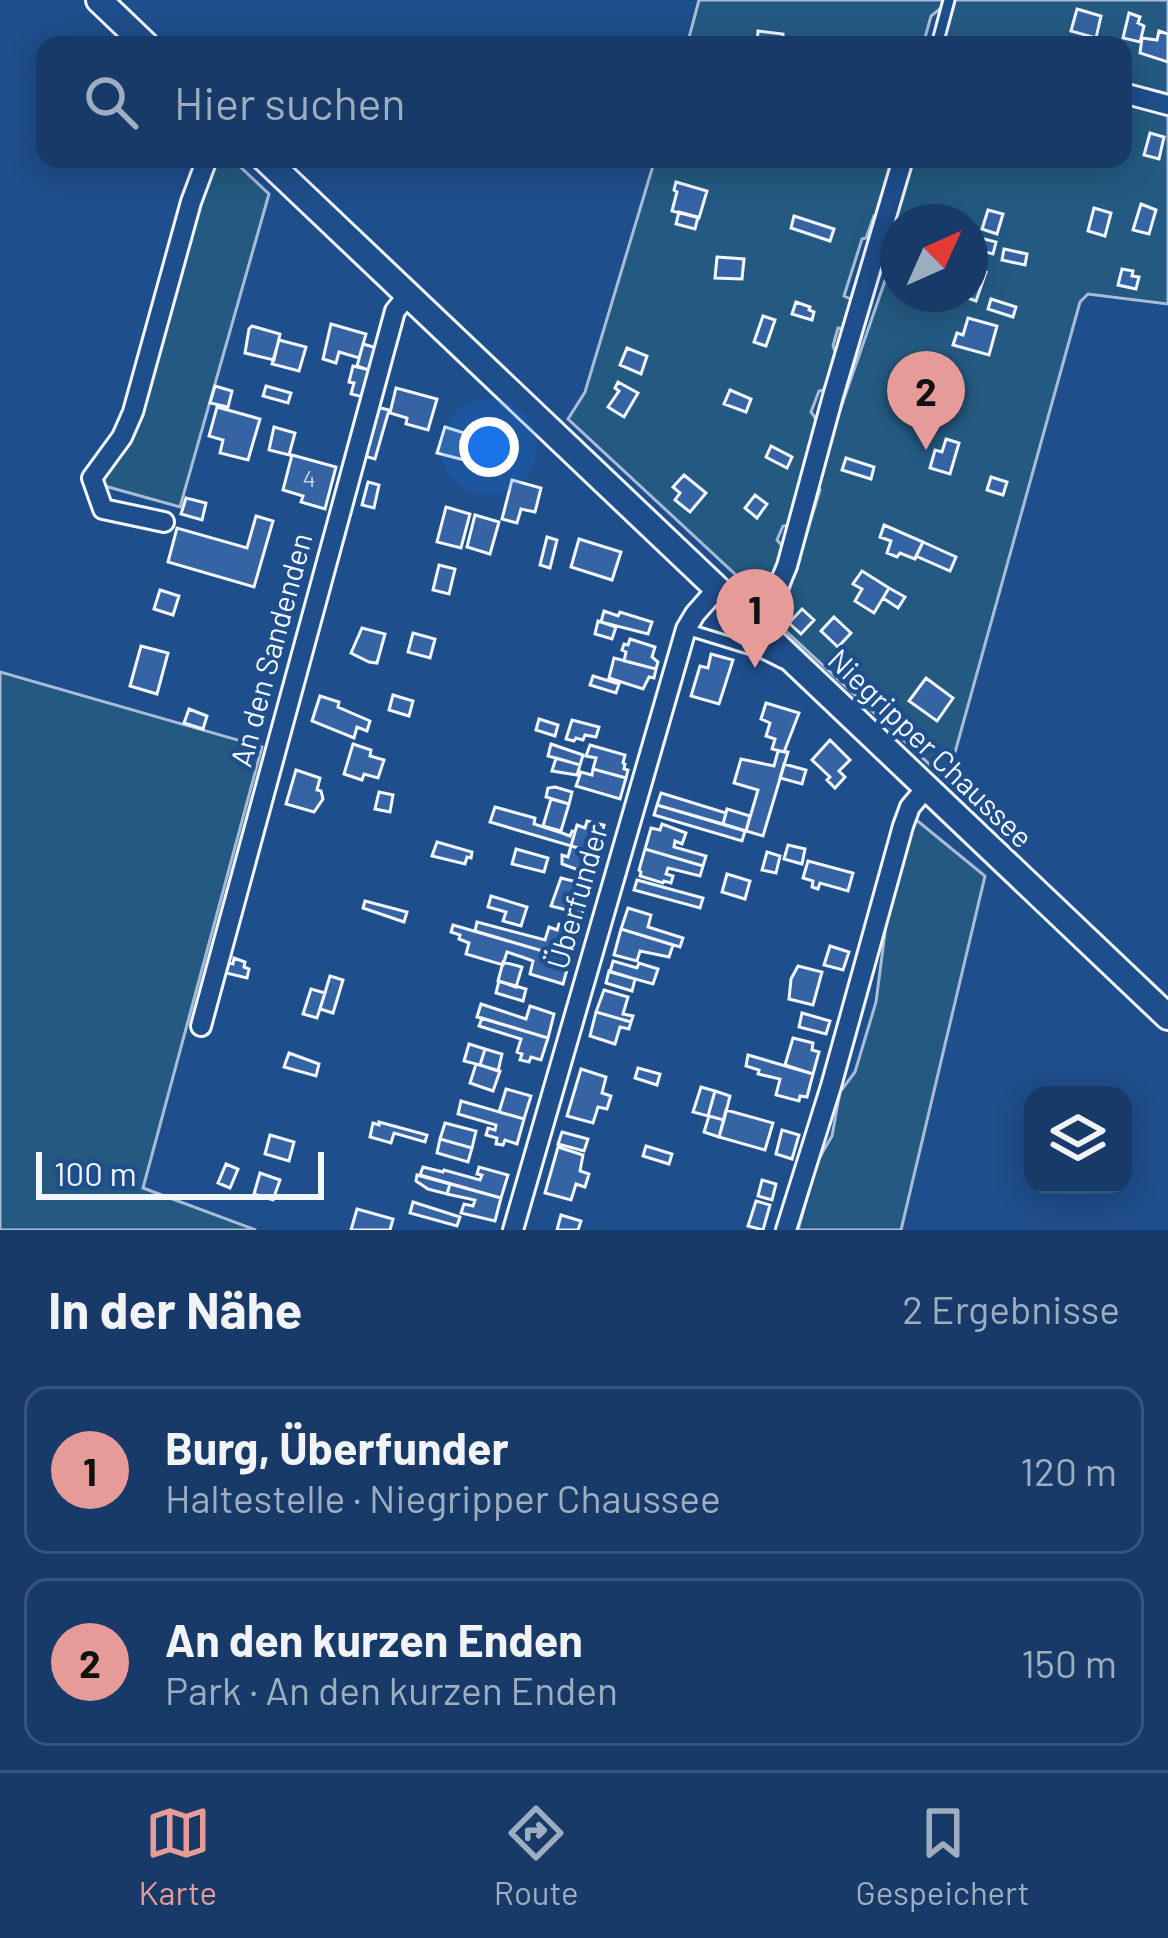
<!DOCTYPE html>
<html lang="de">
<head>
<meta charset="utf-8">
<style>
	body { margin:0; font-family:Barlow,sans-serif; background:#20416f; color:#f1f3f6 }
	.controls { position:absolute; right:36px; bottom:36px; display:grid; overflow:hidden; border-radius:24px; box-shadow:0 6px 30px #0003 }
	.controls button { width:108px; height:108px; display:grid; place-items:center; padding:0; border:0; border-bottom:3px solid #36547d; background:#173a69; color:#f1f3f6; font:60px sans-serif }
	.compass { position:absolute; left:880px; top:204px; width:108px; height:108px; border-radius:50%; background:#173a69; box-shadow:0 6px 30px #0003; rotate:45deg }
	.scale { position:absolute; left:36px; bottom:30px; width:288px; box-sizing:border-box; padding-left:12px; border:6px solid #f2f6ff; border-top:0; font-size:33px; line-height:42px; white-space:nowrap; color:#f2f6ff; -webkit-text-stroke:9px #1f4e8c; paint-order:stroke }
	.you { position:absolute; left:489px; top:447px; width:42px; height:42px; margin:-30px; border:9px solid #fff; border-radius:50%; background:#1a73e8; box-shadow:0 0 0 18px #1a73e833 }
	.badge { display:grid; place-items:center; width:78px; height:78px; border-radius:50%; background:#e69b98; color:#111; font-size:39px; font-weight:700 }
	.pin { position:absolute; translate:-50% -99px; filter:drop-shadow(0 3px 6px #0008) }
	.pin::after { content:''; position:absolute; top:63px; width:42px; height:36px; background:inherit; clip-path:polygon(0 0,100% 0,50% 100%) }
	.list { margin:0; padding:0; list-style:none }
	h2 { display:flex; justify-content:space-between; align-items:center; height:156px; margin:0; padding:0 48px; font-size:51px }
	h2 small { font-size:39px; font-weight:400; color:#9eadc0 }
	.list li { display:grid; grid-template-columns:78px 1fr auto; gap:36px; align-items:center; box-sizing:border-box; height:168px; margin:0 24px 24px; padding:0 24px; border:3px solid #36547d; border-radius:24px }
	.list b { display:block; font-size:45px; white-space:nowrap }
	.list p { margin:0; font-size:39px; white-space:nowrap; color:#9eadc0 }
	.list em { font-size:39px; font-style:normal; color:#9eadc0 }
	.icon { flex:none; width:66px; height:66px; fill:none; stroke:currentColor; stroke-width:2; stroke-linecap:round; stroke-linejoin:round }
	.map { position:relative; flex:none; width:1168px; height:1230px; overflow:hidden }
	.search { position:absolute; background:#173a69; box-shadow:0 6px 30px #0003; left:36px; right:36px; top:36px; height:132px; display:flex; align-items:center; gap:30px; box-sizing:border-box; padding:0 42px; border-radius:24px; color:#9eadc0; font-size:45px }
	.sheet { height:540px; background:#173a69 }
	nav { display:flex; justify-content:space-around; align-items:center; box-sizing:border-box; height:168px; border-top:3px solid #36547d; background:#173a69; font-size:33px; color:#9eadc0 }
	nav a { display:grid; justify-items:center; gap:6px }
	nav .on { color:#e69b98 }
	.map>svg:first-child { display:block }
	.green { fill:#245a82; stroke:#a8bbd7; stroke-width:3; fill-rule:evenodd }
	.building { fill:#3563a3; stroke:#f2f6ff; stroke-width:3 }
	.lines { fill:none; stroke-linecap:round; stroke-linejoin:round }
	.lane-casing { stroke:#f2f6ff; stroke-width:15 }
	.street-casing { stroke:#f2f6ff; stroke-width:24 }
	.secondary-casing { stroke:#f2f6ff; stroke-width:30 }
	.lane { stroke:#1f4e8c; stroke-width:9 }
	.street { stroke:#1f4e8c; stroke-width:18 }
	.secondary { stroke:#1f4e8c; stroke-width:24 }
	.labels { text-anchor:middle; stroke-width:9; stroke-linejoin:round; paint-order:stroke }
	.number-label { font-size:24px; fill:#c3d1e8 }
	.street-label { font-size:30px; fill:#f2f6ff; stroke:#1f4e8c }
</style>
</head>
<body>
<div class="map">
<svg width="1168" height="1230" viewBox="0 0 1168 1230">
	<rect width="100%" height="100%" fill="#1f4e8c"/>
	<!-- green -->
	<path class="green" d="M699 0H944L941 8 931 16 923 45H687Z
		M955 0H1168V98L1123 87V45H961L942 40Z
		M1123 98 1168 110V304L1088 294 1080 302 954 756 960 782 982 813 774 620 776 609 785 604 820 490 814 486 834 413H839L895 252 883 248 908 159H1123ZM898 222H970V294H898Z
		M216 159H232L269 194 180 507 101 485V476L121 451 193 212Z
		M655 159H898L879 214 874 216 866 238 862 239 844 296 855 301 847 330 838 328 833 346 838 359 828 389 819 391 811 412 819 423 790 525 783 526 777 540 785 549 767 595 763 600 568 419 585 392Z
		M0 672 262 747 143 1188 256 1230H0Z
		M914 818 985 876 901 1230H798L817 1162 832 1136 840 1092 855 1072 876 1002 887 917Z"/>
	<!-- building -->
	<path class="building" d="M1077 9 1101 16 1096 38 1071 31Z
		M1129 13 1140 17 1138 23 1144 26 1140 42 1123 38Z
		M758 31 783 34V45H757Z
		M1159 31 1168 34V62L1140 53 1142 38 1157 40Z
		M1150 133 1164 137 1159 159 1144 155Z
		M676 182 707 191 699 218 672 211 677 192 674 190Z
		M1141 204 1156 210 1149 234 1133 230Z
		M1094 208 1111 213 1105 236 1088 231Z
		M988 210 1003 214 997 234 982 229Z
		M679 212 698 217 695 229 676 224Z
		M794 216 834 229 830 241 791 228Z
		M973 236 996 242 993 254 970 248Z
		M1004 249 1027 254 1025 265 1002 260Z
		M717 257 744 259 742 279 715 278Z
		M970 267 986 272 976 301 957 294H970Z
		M1122 269 1133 271 1132 276 1139 277 1136 289 1118 285Z
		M991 299 1016 307 1013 317 988 309Z
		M796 302 810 307 809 310 814 312 812 320 792 314Z
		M763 316 775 320 766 346 754 342Z
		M968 318 997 326 989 355 953 345 957 333 963 335Z
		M331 324 366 334 359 358 339 352 336 363 323 359Z
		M252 326 280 334 274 360 245 353 249 329Z
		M279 340 306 347 299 371 272 364Z
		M363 344 377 348 371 371 357 366Z
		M627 348 647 356 641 374 620 365Z
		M919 360 955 370 952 384 943 381 942 386 914 378Z
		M353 366 374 371 367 398 351 394 354 383 349 382Z
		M618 382 638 393 624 417 608 407 619 391 615 388Z
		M215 386 232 391 228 407 210 403Z
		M266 386 291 393 288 403 263 396Z
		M396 388 437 399 428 430 406 424 407 418 390 413Z
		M730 390 751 399 746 412 724 404Z
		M217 407 260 419 248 460 220 453 223 440 209 436Z
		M377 407 389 410 375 459 364 456Z
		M274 427 295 433 289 455 269 450Z
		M445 427 471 435V438L477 440 473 454 467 453 464 460 437 453Z
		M946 439 959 443 950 474 930 468 935 450 942 452Z
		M771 446 792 457 787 468 766 457Z
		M292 455 336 467 325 509 301 502 303 496 283 490Z
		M846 458 874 467 871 479 842 470Z
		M684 475 706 493 690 512 675 500 680 493 673 487Z
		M991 477 1007 482 1003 495 987 490Z
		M512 480 541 488 535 512 521 509 517 523 502 519Z
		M368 482 379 485 374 508 362 505Z
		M755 495 767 504 757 518 745 508Z
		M186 498 206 503 202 520 181 514Z
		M446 507 470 514 461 548 437 542Z
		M475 515 499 522 490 554 467 547Z
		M256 516 273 521 254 587 168 562 177 528 247 548Z
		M884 525 923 542 915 559 900 553 897 557 887 553 891 541 880 537Z
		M547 537 557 540 550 568 540 565Z
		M579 539 621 552 612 580 571 567Z
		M923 542 956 557 950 571 916 556Z
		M439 565 455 569 449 594 433 590Z
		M862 571 889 588 874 613 855 601 862 589 853 584Z
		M889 588 905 597 898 608 883 598Z
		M160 590 179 596 173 615 154 609Z
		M802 609 814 620 801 634 789 623Z
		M604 611 618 616 620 612 652 622 648 634 601 622Z
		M834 617 851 633 838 647 821 631Z
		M598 621 616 627 612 639 595 634Z
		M362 628 385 634 377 663 369 662 351 653Z
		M413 633 435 639 430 658 408 652Z
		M630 639 655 647 652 657 658 662 656 669 624 661 626 652 622 650 624 644 628 645Z
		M141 646 168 653 157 694 130 686Z
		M711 654 733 660 719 704 691 696 700 666 708 668Z
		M614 658 656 669 654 678 649 677 643 689 609 678Z
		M593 676 619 684 616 693 590 685Z
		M926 678 953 698 937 721 909 701Z
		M393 695 413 701 409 716 389 710Z
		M320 696 339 702 338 707 370 721 367 731 357 727 354 738 312 721Z
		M766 703 799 713 784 752 772 749 775 739 766 736 770 723 761 719Z
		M189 709 207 716 203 729 184 723Z
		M539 719 558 725 555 736 536 730Z
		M572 720 599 727 596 737 585 735 583 740 576 738 574 741 566 739Z
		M830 740 850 760 839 771 845 777 835 788 827 780 830 777 812 760Z
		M353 744 371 750 370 756 384 760 378 778 364 774 362 780 344 774Z
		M551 744 583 755 580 765 548 756Z
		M590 745 625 755 623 763 625 764 624 769 628 770 626 778 593 769 596 758 586 756Z
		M778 751 788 752 763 836 746 831 758 790 734 783 741 759 774 766Z
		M556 758 580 765 577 775 552 771Z
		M784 764 806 770 802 784 780 778Z
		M593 769 626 778 620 799 576 786 581 772 592 775Z
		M296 770 320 778 317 790 321 791 323 799 314 812 286 804Z
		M555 787 572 792 569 804 546 797 548 788Z
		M379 792 393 795 390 812 375 809Z
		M661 793 726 813 723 824 657 805Z
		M551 799 569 804 561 831 543 826Z
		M657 805 745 831 742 841 654 815Z
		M495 807 535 818 534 824 562 833 570 836 572 831 575 832 571 846 490 822Z
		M727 809 750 816 746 831 723 824Z
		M587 821 604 825 598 853 571 846 577 825 585 828Z
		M662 824 686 833 682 844 675 841 674 847 706 856 703 866 645 849 651 828 660 830Z
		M437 842 472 852 471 858 467 857 465 864 432 856Z
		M788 845 805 849 802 864 784 859Z
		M571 846 598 853 592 875 562 864V855L568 857Z
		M516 849 548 858 544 872 512 864Z
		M645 849 703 866 700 876 668 868 666 874 673 876 671 883 664 881 663 883 640 876 641 872 639 870Z
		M767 852 780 856 776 873 762 870Z
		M808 861 853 873 848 891 820 883 818 889 812 887 813 881 803 878Z
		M727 874 750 881 745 899 722 892Z
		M561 878 585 884 582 894 587 896 582 914 551 906Z
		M637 880 703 898 700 908 634 890Z
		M491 896 527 907 521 926 503 921 506 912 488 907Z
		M365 901 407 912 404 922 363 908Z
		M628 908 651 915 648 927 683 938 680 947 621 929Z
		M477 922 545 940 549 927 557 930 559 924 566 926 564 932 577 936 570 959 475 931Z
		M453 925 570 959 563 984 530 974 533 961 525 958 507 952 503 965 466 954 469 943 459 939 460 935 451 932Z
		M621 929 673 945 669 957 640 951 637 961 614 955Z
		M830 946 849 952 843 970 824 965Z
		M234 958 245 962 244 967 249 969 247 978 226 973 229 963 233 964Z
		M613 961 637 968 639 963 658 969 653 984 610 972Z
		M503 962 522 967 516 987 498 981Z
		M798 966 822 972 813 1005 789 999 791 979Z
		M609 971 635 979 632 991 606 983Z
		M330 976 343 980 333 1013 320 1009Z
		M499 981 526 989 523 1001 496 993Z
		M311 989 325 993 317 1018 303 1014Z
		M604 990 628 997 623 1014 633 1016 631 1022 596 1012Z
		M481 1004 526 1019 530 1006 554 1014 548 1038 477 1017Z
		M596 1012 631 1022 629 1029 620 1027 615 1044 590 1036Z
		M802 1013 830 1021 826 1034 799 1027Z
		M482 1018 548 1038 541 1060 531 1057 529 1062 520 1060 522 1054 517 1052 521 1039 479 1026Z
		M793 1038 813 1043 812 1050 819 1052 813 1074 785 1065Z
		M469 1044 485 1049 480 1065 464 1061Z
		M485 1049 502 1054 498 1071 480 1065Z
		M289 1053 319 1064 316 1076 284 1067Z
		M748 1055 813 1074 807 1097 800 1096 799 1101 776 1095 780 1079 758 1074 759 1070 746 1066Z
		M476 1064 500 1071 493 1091 470 1083Z
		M638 1068 660 1074 657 1085 635 1078Z
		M581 1069 606 1077 602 1093 611 1096 607 1109 598 1107 593 1123 567 1116Z
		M701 1087 715 1091 708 1116 693 1112Z
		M506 1089 531 1096 524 1119 499 1112Z
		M715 1091 730 1096 724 1120 708 1116Z
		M461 1101 524 1119 517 1144 505 1140 503 1145 496 1144 497 1138 486 1135 488 1128 495 1130 496 1125 458 1114Z
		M726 1110 773 1123 765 1150 719 1137Z
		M709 1116 724 1120 719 1137 704 1132Z
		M379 1122 427 1135 425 1142 394 1133 391 1143 370 1137 373 1123 379 1125Z
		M445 1123 476 1131 472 1148 440 1139Z
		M782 1130 799 1135 792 1159 776 1154Z
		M562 1132 588 1139 584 1151 558 1144Z
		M270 1135 294 1142 289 1161 265 1154Z
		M440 1139 472 1148 468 1162 437 1153Z
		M646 1146 672 1154 669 1164 643 1156Z
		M558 1147 583 1155 580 1171 589 1174 585 1187 576 1184 571 1200 545 1193Z
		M226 1164 238 1169 230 1188 218 1183Z
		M423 1167 443 1172 444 1170 480 1180 482 1175 477 1174 479 1167 508 1175 501 1198 420 1175Z
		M260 1173 280 1180 273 1200 254 1194Z
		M417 1175 450 1184 447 1194 428 1189 416 1181Z
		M762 1180 776 1184 772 1200 758 1196Z
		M450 1184 501 1198 495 1221 461 1213 464 1204 473 1206 475 1200 447 1194Z
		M756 1201 770 1205 763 1230 748 1226Z
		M413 1202 460 1217 457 1226 410 1213Z
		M357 1209 393 1219 390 1230H351Z
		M561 1215 581 1221 578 1230H557Z"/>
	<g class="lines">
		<!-- lane casing -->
		<g class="lane-casing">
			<path id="lane" d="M937 45 949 0
				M686 629 761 652 783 663"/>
		</g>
		<!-- street casing -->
		<g class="street-casing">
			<path id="street" d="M1123 93 1168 105
				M164 522 103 509 92 478 122 437 133 412 191 202 207 159
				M755 625 771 604 787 566 833 396 903 159
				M201 1026 395 311 408 295
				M513 1230 686 629 695 614 717 589
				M786 1230 831 1086 903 826 910 807 927 787"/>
		</g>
		<!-- secondary casing -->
		<g class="secondary-casing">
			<path id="secondary" d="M99 0 146 45
				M265 159 1168 1017"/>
		</g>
		<!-- lane -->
		<use href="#lane" class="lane"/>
		<!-- street -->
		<use href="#street" class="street"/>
		<!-- secondary -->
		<use href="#secondary" class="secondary"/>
	</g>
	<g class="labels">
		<!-- number labels -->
		<g class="number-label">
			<text x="309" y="487">4</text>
		</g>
		<!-- street labels -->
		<g class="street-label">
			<text transform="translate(272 650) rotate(-75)" y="10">An den Sandenden</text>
			<text transform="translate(930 749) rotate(44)" y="10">Niegripper Chaussee</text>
			<text transform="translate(578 897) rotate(-74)" y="10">Überfunder</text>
		</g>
	</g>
</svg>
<div class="controls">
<button><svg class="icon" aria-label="layers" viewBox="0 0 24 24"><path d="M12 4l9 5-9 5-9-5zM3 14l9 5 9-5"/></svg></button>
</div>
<svg class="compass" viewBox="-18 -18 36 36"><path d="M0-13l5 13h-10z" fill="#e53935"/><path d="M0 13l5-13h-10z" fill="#9eadc0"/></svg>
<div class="scale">100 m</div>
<div class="you"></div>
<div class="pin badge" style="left:755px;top:668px">1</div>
<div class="pin badge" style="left:926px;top:450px">2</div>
<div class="search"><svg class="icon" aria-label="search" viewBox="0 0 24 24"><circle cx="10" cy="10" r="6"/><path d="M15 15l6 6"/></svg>Hier suchen</div>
</div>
<section class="sheet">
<h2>In der Nähe<small>2 Ergebnisse</small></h2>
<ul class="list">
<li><span class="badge">1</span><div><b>Burg, Überfunder</b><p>Haltestelle · Niegripper Chaussee</p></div><em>120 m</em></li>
<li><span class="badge">2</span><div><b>An den kurzen Enden</b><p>Park · An den kurzen Enden</p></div><em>150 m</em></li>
</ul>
</section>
<nav>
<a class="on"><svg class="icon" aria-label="map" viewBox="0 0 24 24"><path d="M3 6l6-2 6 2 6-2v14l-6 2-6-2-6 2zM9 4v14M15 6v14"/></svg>Karte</a>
<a><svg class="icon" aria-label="directions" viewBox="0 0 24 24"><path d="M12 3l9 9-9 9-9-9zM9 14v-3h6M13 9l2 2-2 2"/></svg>Route</a>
<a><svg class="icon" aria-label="saved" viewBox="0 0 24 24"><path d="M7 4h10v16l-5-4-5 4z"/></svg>Gespeichert</a>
</nav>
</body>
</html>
